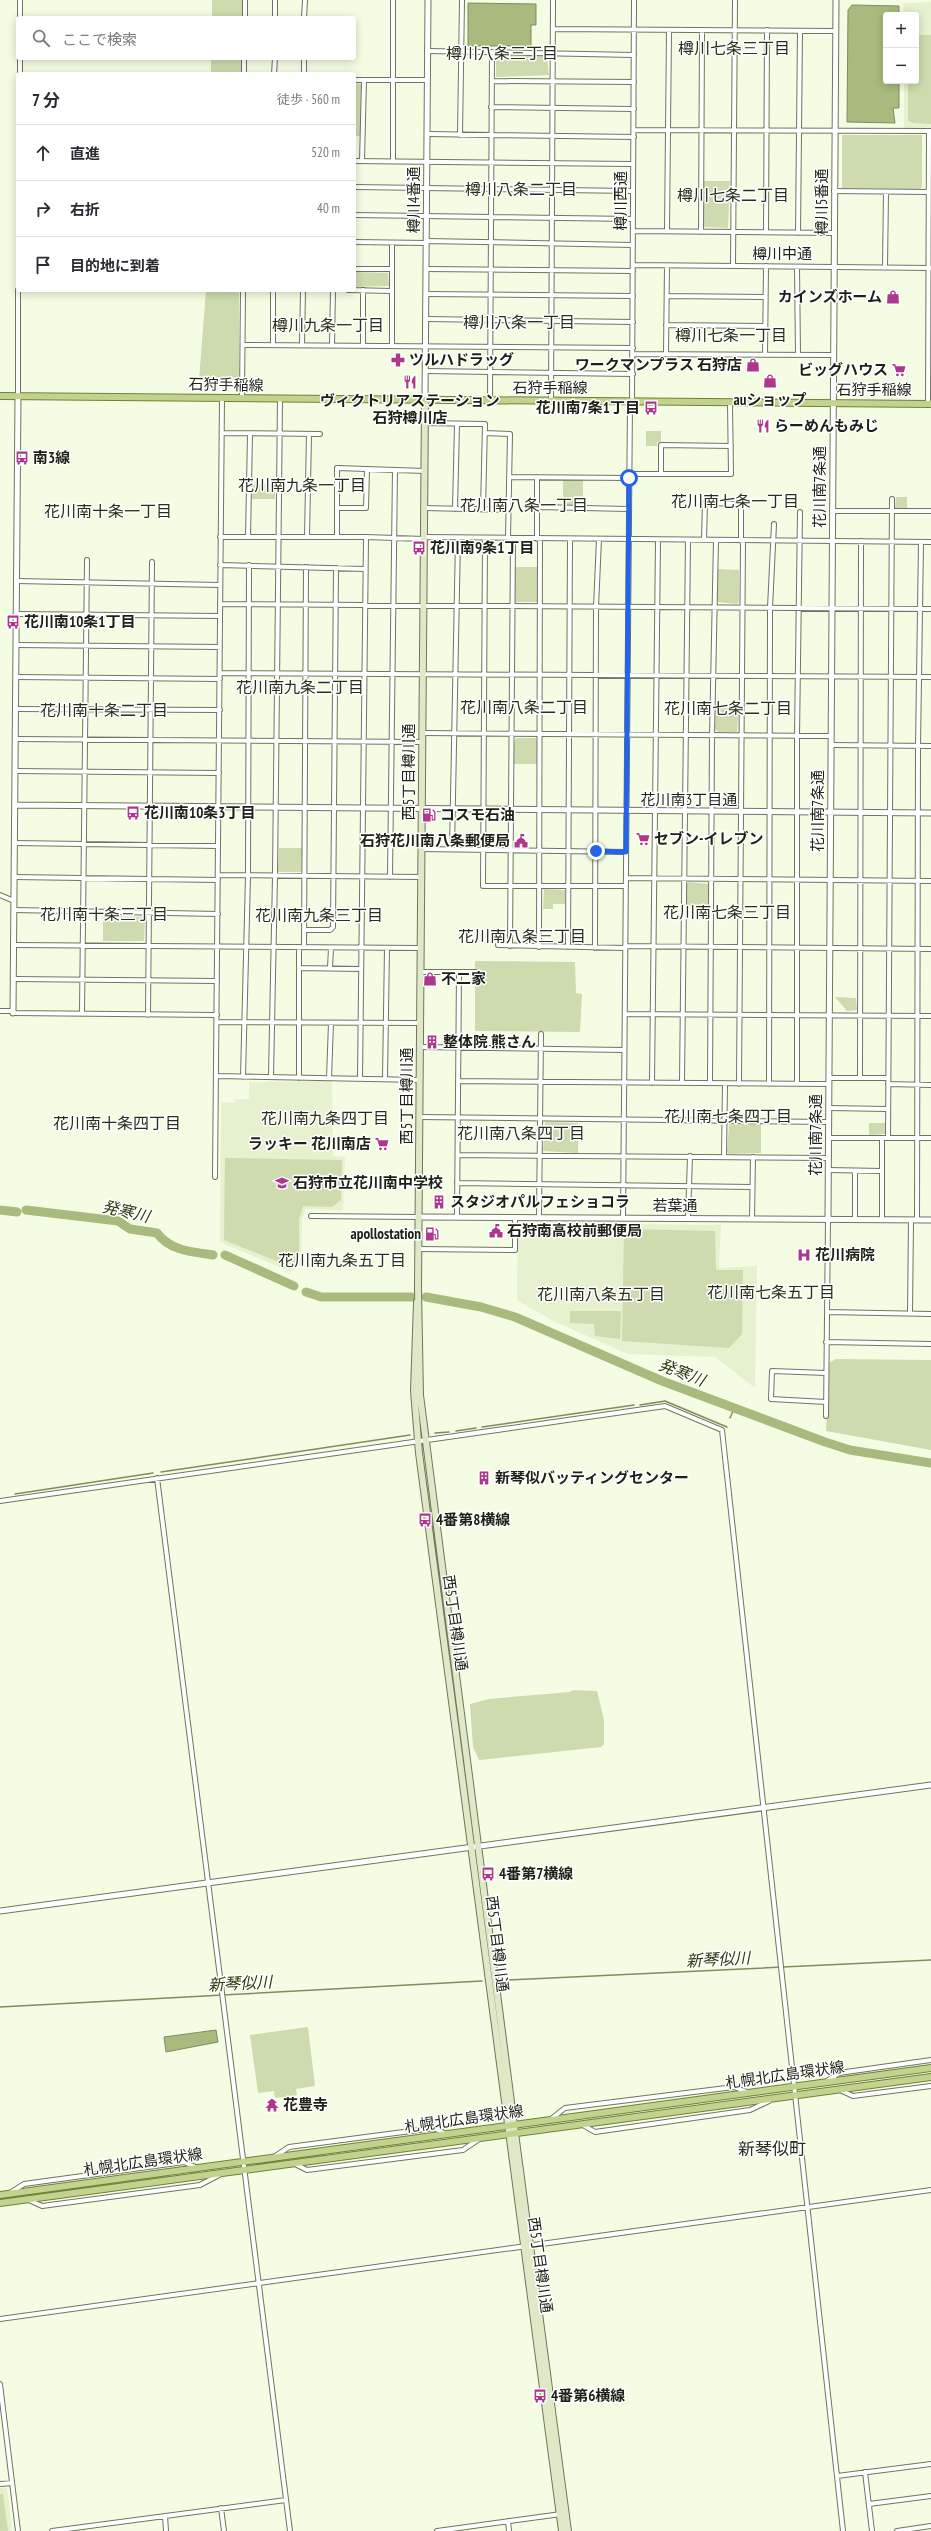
<!DOCTYPE html>
<html lang="ja">
<head>
<meta charset="utf-8">
<style>
	body { margin:0; font-family:"PT Sans Narrow","Noto Sans JP",sans-serif; background:#f7f7f7; color:#2b2b33 }
	.controls { position:absolute; right:12px; top:12px; display:grid; overflow:hidden; border-radius:4px; box-shadow:0 2px 10px #0003 }
	.controls button { width:36px; height:36px; display:grid; place-items:center; padding:0; border:0; border-bottom:1px solid #e1e1e2; background:#fff; color:#2b2b33; font:20px sans-serif }
	.stop { position:absolute; width:12px; height:12px; margin:-9px; border:3px solid #2563eb; border-radius:50%; background:#fff }
	.stop.end { background:#2563eb; border-color:#fff; box-shadow:0 1px 4px #0008 }
	.list { margin:0; padding:0; list-style:none }
	h2 { display:flex; justify-content:space-between; align-items:center; height:52px; margin:0; padding:0 16px; font-size:17px }
	h2 small { font-size:13px; font-weight:400; color:#7c7c81 }
	.list li { display:grid; grid-template-columns:26px 1fr auto; gap:12px; align-items:center; box-sizing:border-box; height:56px; padding:0 16px; border-top:1px solid #e1e1e2 }
	.list b { display:block; font-size:15px; white-space:nowrap }
	.list em { font-size:13px; font-style:normal; color:#7c7c81 }
	.icon { flex:none; width:22px; height:22px; fill:none; stroke:currentColor; stroke-width:2; stroke-linecap:round; stroke-linejoin:round }
	.map { position:relative; flex:none; width:931px; height:2531px; overflow:hidden }
	.search { position:absolute; background:#fff; box-shadow:0 2px 10px #0003; left:16px; top:16px; width:340px; height:44px; display:flex; align-items:center; gap:10px; box-sizing:border-box; padding:0 14px; border-radius:4px; color:#7c7c81; font-size:15px }
	.panel { position:absolute; background:#fff; box-shadow:0 2px 10px #0003; left:16px; top:72px; width:340px; height:220px; border-radius:4px }
	.map>svg:first-child { display:block }
	.built { fill:#e6f1cf }
	.green { fill:#cddbaf }
	.water { fill:#a8ba7d; stroke:#7e8c5e }
	.lines { fill:none; stroke-linecap:round; stroke-linejoin:round }
	.stream { stroke:#7e8c5e; stroke-width:1.5 }
	.river { stroke:#a8ba7d; stroke-width:9 }
	.minor-casing { stroke:#6e765f; stroke-width:6 }
	.tertiary-casing { stroke:#6e765f; stroke-width:7 }
	.secondary-casing { stroke:#6e765f; stroke-width:8 }
	.primary-casing { stroke:#6e8235; stroke-width:8 }
	.minor { stroke:#fff; stroke-width:4 }
	.tertiary { stroke:#fff; stroke-width:5 }
	.secondary { stroke:#e0e9c7; stroke-width:6 }
	.primary { stroke:#c2d38f; stroke-width:6 }
	.route { stroke:#2563eb; stroke-width:5 }
	.labels { text-anchor:middle; stroke-width:3; stroke-linejoin:round; paint-order:stroke }
	.street-label { font-size:15px; fill:#1d2016; stroke:#fff }
	.poi-label { font-size:15px; font-weight:bold; fill:#1d2016; stroke:#fff; text-anchor:start }
	.neighbourhood-label { font-size:16px; fill:#292f1b; stroke:#fff }
	.water-label { font-size:16px; font-style:italic; fill:#2f3a0c; stroke:#fff }
	.quarter-label { font-size:17px; fill:#292f1b; stroke:#fff }
</style>
</head>
<body>
<div class="map">
<svg width="931" height="2531" viewBox="0 0 931 2531">
	<rect width="100%" height="100%" fill="#f4fde3"/>
	<!-- built -->
	<path class="built" d="M931 2V128H904V81H916V15H903V3Z
		M332 1081 333 1156 345 1157 343 1211 306 1209 302 1219 301 1264 291 1272 220 1242 221 1102 234 1103 235 1099H249V1082Z
		M518 1223 721 1225 719 1268 757 1266 755 1388 715 1357 628 1354 553 1321 517 1300Z
		M7 2487 12 2531H0V2488Z"/>
	<!-- green -->
	<path class="green" d="M212 0H243V18H212Z
		M916 35H931V124L912 123 908 120V81H916Z
		M496 56H547L549 75 496 77Z
		M211 58H242V74H211Z
		M354 83 361 84 360 136H354Z
		M922 135V187L920 189 842 188V135Z
		M704 181H730L728 228 704 227Z
		M354 272 388 273 389 286 354 287Z
		M206 290H239V382L199 380Z
		M646 431H661V442H657V446H646Z
		M563 480H583V505H563Z
		M252 484H275V499H252Z
		M896 497H907V509L895 508Z
		M514 567H539V602H514Z
		M717 569 739 570V602L737 604 717 602Z
		M716 705 739 706 737 732H718L715 729Z
		M516 738H536C542 746 539 755 537 764H514L512 748Z
		M279 848H302L301 872H278Z
		M689 882 709 884V905L686 906V884Z
		M544 889 565 890V904H553V909H543Z
		M103 916 145 917 144 941H103Z
		M475 961 575 962 576 993 582 994 580 1032 475 1031Z
		M835 997 856 998 857 1010 847 1011Z
		M545 1122 578 1123V1153L543 1151Z
		M869 1123H885V1134L869 1135Z
		M729 1124H761V1153L729 1154 727 1152Z
		M225 1158 342 1160 341 1200 332 1207 303 1206 299 1219V1262L291 1267 224 1240Z
		M624 1229 715 1231 716 1270H743L742 1334 729 1348 622 1341Z
		M570 1311H621L620 1339 595 1336 594 1324 570 1323Z
		M836 1359 931 1360V1450L826 1431 829 1363Z
		M573 1690 597 1691 604 1720V1744L601 1747 479 1760 473 1747 470 1704 489 1699 570 1692Z
		M308 2027 315 2086 296 2089 297 2095 282 2099V2097L275 2098 274 2091 258 2093 250 2035Z
		M0 2494H3L8 2531H0Z"/>
	<!-- water -->
	<path class="water" d="M468 3 536 4V25H531V46H468Z
		M852 5 899 6V15H886V81H899V108H893L895 123 847 122 848 10Z
		M216 2030 218 2042 166 2052 164 2037Z"/>
	<g class="lines">
		<!-- stream -->
		<path class="stream" d="M640 1405 665 1401 727 1427
			M730 1418 734 1409
			M482 1427 634 1405
			M456 1431 476 1428
			M435 1433 449 1432
			M161 1472 410 1435
			M15 1494 153 1473
			M507 1980 931 1960
			M0 2007 482 1981"/>
		<!-- river -->
		<path class="river" d="M0 1210 17 1212
			M26 1210 118 1221 130 1229 157 1233C170 1251 193 1252 213 1255
			M225 1255 294 1286
			M306 1292 321 1297H411
			M426 1297 481 1307 515 1317 662 1381 825 1442 850 1450 931 1463"/>
		<!-- minor casing -->
		<g class="minor-casing">
			<path id="minor" d="M20 18V0
				M245 18V0
				M275 18V0
				M304 18 305 0
				M553 29 835 31
				M427 51 634 55
				M20 74V58
				M244 74V58
				M274 74 275 58
				M304 74V58
				M354 80H427
				M492 81 634 82
				M491 107 634 109
				M634 130 931 131
				M427 134 634 137
				M460 135 462 0
				M354 161 633 164
				M362 161 364 80
				M393 161V0
				M354 187 633 191
				M834 191 929 192
				M354 215 633 219
				M633 231 834 233
				M667 231 669 30
				M701 232 702 30
				M766 232 767 30
				M798 233 800 31
				M426 241 633 245
				M354 242 426 243
				M633 265 931 268
				M733 266 735 0
				M797 267 798 355
				M885 267 886 192
				M354 269H392
				M426 269 633 271
				M273 290V345
				M348 290 392 291
				M426 294 633 296
				M667 296 765 297
				M426 319 633 322
				M666 325 765 326
				M243 345 633 348
				M302 345 303 290
				M332 345 333 290
				M363 345V290
				M392 345V243
				M633 354 833 355
				M666 354 667 266
				M765 355 766 266
				M425 371 633 374
				M18 396V290
				M242 398 243 290
				M490 401 492 52
				M551 401 553 0
				M632 402 634 0
				M928 404 929 131
				M425 423 485 424 483 509
				M223 433 320 434
				M485 433 510 434 508 538
				M629 474H731L730 403
				M661 474V445L731 446
				M510 477 629 478
				M537 507 629 509
				M337 508H366L367 469
				M425 508 509 510
				M455 509 457 424
				M832 511H931
				M220 537H366
				M248 537 250 434
				M307 537 309 434
				M337 537V468L425 471
				M424 537 931 542
				M485 538 483 886H626
				M537 539V477
				M704 540 705 503 741 504V541
				M220 565 365 569
				M16 581 220 585
				M220 604 931 609
				M16 614 220 616
				M16 645 220 647
				M220 673 931 677
				M16 677 220 679
				M15 709 220 710
				M423 733 831 736
				M15 739 423 742
				M831 745 931 746
				M15 771 219 773
				M14 843 218 846
				M422 849 626 852
				M452 849 458 538
				M218 875 421 877
				M14 877 218 880
				M390 877 395 470
				M626 878 931 881
				M0 895 14 901
				M14 910 218 914
				M304 930H330L333 927 336 568
				M14 945 420 948
				M498 945 625 948
				M510 946 513 538
				M625 946 931 949
				M304 947 306 567
				M539 947 540 539
				M568 947 570 539
				M595 948 596 607 599 539
				M299 968 361 969
				M330 968 331 948
				M420 972H475
				M14 979 217 981
				M0 1011H13
				M13 1013 217 1015
				M82 1014 87 560
				M625 1014 931 1016
				M148 1015 152 562
				M217 1022 419 1023
				M420 1047 624 1050
				M216 1076 420 1080
				M243 1077 248 876 249 565
				M271 1077 275 876 280 399
				M299 1078V947
				M329 1078 331 1023
				M829 1078H888
				M860 1078 861 541
				M360 1079 366 537 424 539
				M385 1079 387 948
				M458 1081 829 1084
				M652 1083 658 540
				M682 1083 688 540
				M710 1083 712 736 716 540
				M739 1084 743 541
				M769 1084 770 608 774 524
				M797 1084V736L800 512
				M888 1084 931 1085
				M829 1108 888 1109
				M420 1117 828 1122
				M828 1138H931
				M888 1138 892 499
				M458 1155 828 1158
				M724 1157 725 1084
				M828 1170 882 1171
				M855 1171V1220
				M215 1177 222 398
				M457 1183 752 1187
				M311 1216 419 1217
				M457 1217 459 972
				M539 1217 541 1034
				M623 1218 630 402
				M688 1218 690 1156
				M752 1219 753 1157
				M882 1220V1138
				M917 1220 918 746 921 542
				M419 1249 515 1250V1217
				M827 1312 931 1314
				M910 1313 911 1220
				M826 1342 931 1344
				M826 1402 771 1399 772 1371 826 1373
				M826 1416 828 1219
				M157 1478 290 2531
				M0 1501 665 1406 722 1430 843 2531
				M827 2081 839 2073 931 2060
				M840 2090 853 2096 931 2086
				M551 2119 565 2108 734 2087 747 2092
				M583 2125 595 2132 750 2110 769 2101
				M274 2157 289 2147 434 2128 446 2134
				M295 2164 307 2170 463 2150 479 2139
				M10 2193 24 2184 184 2162 198 2168
				M29 2200 42 2206 200 2185 219 2175
				M0 2319 931 2190
				M0 2384 18 2531
				M865 2472 872 2531
				M837 2476 931 2464
				M0 2484 12 2483
				M869 2504 931 2496
				M221 2508 224 2531
				M165 2516 166 2531
				M508 2521 509 2531
				M52 2531 286 2500
				M437 2531 561 2514
				M897 2531 931 2526"/>
		</g>
		<!-- tertiary casing -->
		<g class="tertiary-casing">
			<path id="tertiary" d="M425 400 428 0
				M15 805 931 813
				M13 1013 18 396
				M419 1217 931 1220
				M828 1219 836 0
				M0 1911 931 1785"/>
		</g>
		<!-- secondary casing -->
		<g class="secondary-casing">
			<path id="secondary" d="M425 400 418 1288 420 1395 515 2133 568 2531
				M417 1302 414 1391 419 1453 562 2531"/>
		</g>
		<!-- primary casing -->
		<g class="primary-casing">
			<path id="primary" d="M0 396 931 404
				M0 2195 931 2068
				M0 2203 931 2077"/>
		</g>
		<!-- minor -->
		<use href="#minor" class="minor"/>
		<!-- tertiary -->
		<use href="#tertiary" class="tertiary"/>
		<!-- secondary -->
		<use href="#secondary" class="secondary"/>
		<!-- primary -->
		<use href="#primary" class="primary"/>
	</g>
	<g class="lines">
		<!-- route -->
		<path class="route" d="M596 851 626 852 629 478"/>
	</g>
	<!-- icons -->
	<defs>
		<g id="shop-bare" transform="scale(1.08)"><path d="M-5-2.5h2.3a2.7 3.5 0 0 1 5.4 0H5L5.5 6h-11ZM-1.5-2.5h3a1.5 2.3 0 0 0-3 0Z" fill="#ae378e" stroke="#fff" stroke-width="2.5" paint-order="stroke"/></g>
		<g id="pharmacy-bare" transform="scale(1.08)"><path d="M-2-6h4v4h4v4h-4v4h-4v-4h-4v-4h4Z" fill="#ae378e" stroke="#fff" stroke-width="2.5" paint-order="stroke"/></g>
		<g id="supermarket-bare" transform="scale(1.08)"><path d="M-6-5.5h2.5l.6 2H6L4.5 2H-2.5L-4.4-4H-6ZM-1.5 3.2a1.3 1.3 0 1 0 .1 0ZM3 3.2a1.3 1.3 0 1 0 .1 0Z" fill="#ae378e" stroke="#fff" stroke-width="2.5" paint-order="stroke"/></g>
		<g id="restaurant-bare" transform="scale(1.08)"><path d="M-5-6h1v4h1v-4h1v4h1v-4h1v5L-1.5 .5V6h-2V.5L-5-1ZM5-6V6H3V1.5H1.5Q1.5-4 5-6Z" fill="#ae378e" stroke="#fff" stroke-width="2.5" paint-order="stroke"/></g>
		<g id="bus-bare" transform="scale(1.08)"><path d="M-5-6H5V4H4V6H2V4H-2V6H-4V4H-5ZM-3.5-4V0h7V-4ZM-3.5 1.2v1.5H-2V1.2ZM2 1.2v1.5H3.5V1.2Z" fill="#ae378e" stroke="#fff" stroke-width="2.5" paint-order="stroke"/></g>
		<g id="fuel-bare" transform="scale(1.08)"><path d="M-5.5-6h7V0h2V4h1.3V-2.5L3-4.5l.8-.8L6-3V5H2.5V1h-1V6h-7ZM-4.2-4.7v3.2H.2V-4.7Z" fill="#ae378e" stroke="#fff" stroke-width="2.5" paint-order="stroke"/></g>
		<g id="civic-bare" transform="scale(1.08)"><path d="M-.6-6.5H3V-4.5H.6V-3L4-1V1h2V6H-6V1h2V-1L-.6-3ZM-1.2 2.5V6h2.4V2.5Z" fill="#ae378e" stroke="#fff" stroke-width="2.5" paint-order="stroke"/></g>
		<g id="building-bare" transform="scale(1.08)"><path d="M-4-6H4V6H1V3H-1V6H-4ZM-2.5-4.3h1.7v1.8h-1.7ZM.8-4.3h1.7v1.8H.8ZM-2.5-1h1.7V.8h-1.7ZM.8-1h1.7V.8H.8Z" fill="#ae378e" stroke="#fff" stroke-width="2.5" paint-order="stroke"/></g>
		<g id="school-bare" transform="scale(1.08)"><path d="M0-5L7-2L0 1L-7-2ZM-4 1L0 2.5L4 1V4Q0 6-4 4Z" fill="#ae378e" stroke="#fff" stroke-width="2.5" paint-order="stroke"/></g>
		<g id="hospital-bare" transform="scale(1.08)"><path d="M-5-5h3v3.5h4V-5h3V5h-3V1.5h-4V5h-3Z" fill="#ae378e" stroke="#fff" stroke-width="2.5" paint-order="stroke"/></g>
		<g id="temple-bare" transform="scale(1.08)"><path d="M0-6L5-2H3V0L6.5 2.5H4V6H1.5V3h-3V6H-4V2.5H-6.5L-3 0V-2H-5Z" fill="#ae378e" stroke="#fff" stroke-width="2.5" paint-order="stroke"/></g>
	</defs>
	<g fill-rule="evenodd">
		<use href="#shop-bare" x="893" y="297"/>
		<use href="#pharmacy-bare" x="398" y="360"/>
		<use href="#shop-bare" x="753" y="365"/>
		<use href="#supermarket-bare" x="899" y="370"/>
		<use href="#shop-bare" x="770" y="381"/>
		<use href="#restaurant-bare" x="410" y="382"/>
		<use href="#bus-bare" x="651" y="408"/>
		<use href="#restaurant-bare" x="763" y="426"/>
		<use href="#bus-bare" x="22" y="458"/>
		<use href="#bus-bare" x="419" y="548"/>
		<use href="#bus-bare" x="13" y="622"/>
		<use href="#bus-bare" x="133" y="813"/>
		<use href="#fuel-bare" x="429" y="815"/>
		<use href="#supermarket-bare" x="643" y="839"/>
		<use href="#civic-bare" x="521" y="841"/>
		<use href="#shop-bare" x="430" y="979"/>
		<use href="#building-bare" x="432" y="1042"/>
		<use href="#supermarket-bare" x="382" y="1144"/>
		<use href="#school-bare" x="282" y="1183"/>
		<use href="#building-bare" x="439" y="1202"/>
		<use href="#civic-bare" x="496" y="1231"/>
		<use href="#fuel-bare" x="432" y="1234"/>
		<use href="#hospital-bare" x="804" y="1255"/>
		<use href="#building-bare" x="484" y="1478"/>
		<use href="#bus-bare" x="425" y="1520"/>
		<use href="#bus-bare" x="488" y="1874"/>
		<use href="#temple-bare" x="272" y="2105"/>
		<use href="#bus-bare" x="540" y="2396"/>
	</g>
	<g class="labels">
		<!-- street labels -->
		<g class="street-label">
			<text transform="translate(414 200) rotate(-90)" y="5">樽川4番通</text>
			<text transform="translate(621 201) rotate(-90)" y="5">樽川西通</text>
			<text transform="translate(822 202) rotate(-90)" y="5">樽川5番通</text>
			<text x="782" y="259">樽川中通</text>
			<text transform="translate(226 385) rotate(1)" y="5">石狩手稲線</text>
			<text x="550" y="393">石狩手稲線</text>
			<text x="874" y="395">石狩手稲線</text>
			<text transform="translate(820 487) rotate(-90)" y="5">花川南7条通</text>
			<text transform="translate(409 772) rotate(-90)" y="5">西5丁目樽川通</text>
			<text x="689" y="805">花川南3丁目通</text>
			<text transform="translate(818 811) rotate(-90)" y="5">花川南7条通</text>
			<text transform="translate(407 1096) rotate(-90)" y="5">西5丁目樽川通</text>
			<text transform="translate(816 1135) rotate(-90)" y="5">花川南7条通</text>
			<text x="675" y="1211">若葉通</text>
			<text transform="translate(455 1623) rotate(82)" y="5">西5丁目樽川通</text>
			<text transform="translate(497 1944) rotate(83)" y="5">西5丁目樽川通</text>
			<text transform="translate(785 2075) rotate(-8)" y="5">札幌北広島環状線</text>
			<text transform="translate(464 2119) rotate(-8)" y="5">札幌北広島環状線</text>
			<text transform="translate(143 2162) rotate(-8)" y="5">札幌北広島環状線</text>
			<text transform="translate(540 2265) rotate(82)" y="5">西5丁目樽川通</text>
		</g>
		<!-- poi labels -->
		<g class="poi-label">
			<text x="882" y="302" text-anchor="end">カインズホーム</text>
			<text x="409" y="365">ツルハドラッグ</text>
			<text x="742" y="370" text-anchor="end">ワークマンプラス 石狩店</text>
			<text x="888" y="375" text-anchor="end">ビッグハウス</text>
			<text x="770" y="405" text-anchor="middle">auショップ</text>
			<text x="410" y="406" text-anchor="middle">ヴィクトリアステーション<tspan x="410" dy="17">石狩樽川店</tspan></text>
			<text x="640" y="413" text-anchor="end">花川南7条1丁目</text>
			<text x="774" y="431">らーめんもみじ</text>
			<text x="33" y="463">南3線</text>
			<text x="430" y="553">花川南9条1丁目</text>
			<text x="24" y="627">花川南10条1丁目</text>
			<text x="144" y="818">花川南10条3丁目</text>
			<text x="440" y="820">コスモ石油</text>
			<text x="654" y="844">セブン-イレブン</text>
			<text x="510" y="846" text-anchor="end">石狩花川南八条郵便局</text>
			<text x="441" y="984">不二家</text>
			<text x="443" y="1047">整体院 熊さん</text>
			<text x="371" y="1149" text-anchor="end">ラッキー 花川南店</text>
			<text x="293" y="1188">石狩市立花川南中学校</text>
			<text x="450" y="1207">スタジオパルフェショコラ</text>
			<text x="507" y="1236">石狩南高校前郵便局</text>
			<text x="421" y="1239" text-anchor="end">apollostation</text>
			<text x="815" y="1260">花川病院</text>
			<text x="495" y="1483">新琴似バッティングセンター</text>
			<text x="436" y="1525">4番第8横線</text>
			<text x="499" y="1879">4番第7横線</text>
			<text x="283" y="2110">花豊寺</text>
			<text x="551" y="2401">4番第6横線</text>
		</g>
		<!-- neighbourhood labels -->
		<g class="neighbourhood-label">
			<text x="734" y="54">樽川七条三丁目</text>
			<text x="502" y="59">樽川八条三丁目</text>
			<text x="521" y="195">樽川八条二丁目</text>
			<text x="733" y="201">樽川七条二丁目</text>
			<text x="519" y="328">樽川八条一丁目</text>
			<text x="328" y="331">樽川九条一丁目</text>
			<text x="731" y="341">樽川七条一丁目</text>
			<text x="302" y="491">花川南九条一丁目</text>
			<text x="735" y="507">花川南七条一丁目</text>
			<text x="524" y="511">花川南八条一丁目</text>
			<text x="108" y="517">花川南十条一丁目</text>
			<text x="300" y="693">花川南九条二丁目</text>
			<text x="524" y="713">花川南八条二丁目</text>
			<text x="728" y="714">花川南七条二丁目</text>
			<text x="104" y="716">花川南十条二丁目</text>
			<text x="727" y="918">花川南七条三丁目</text>
			<text x="104" y="920">花川南十条三丁目</text>
			<text x="319" y="921">花川南九条三丁目</text>
			<text x="522" y="942">花川南八条三丁目</text>
			<text x="728" y="1122">花川南七条四丁目</text>
			<text x="325" y="1124">花川南九条四丁目</text>
			<text x="117" y="1129">花川南十条四丁目</text>
			<text x="521" y="1139">花川南八条四丁目</text>
			<text x="342" y="1266">花川南九条五丁目</text>
			<text x="771" y="1298">花川南七条五丁目</text>
			<text x="601" y="1300">花川南八条五丁目</text>
		</g>
		<!-- water labels -->
		<g class="water-label">
			<text transform="translate(126 1211) rotate(13)" y="6">発寒川</text>
			<text transform="translate(682 1372) rotate(21)" y="6">発寒川</text>
			<text transform="translate(718 1959) rotate(-3)" y="6">新琴似川</text>
			<text transform="translate(240 1983) rotate(-3)" y="6">新琴似川</text>
		</g>
		<!-- quarter labels -->
		<g class="quarter-label">
			<text x="772" y="2155">新琴似町</text>
		</g>
	</g>
</svg>
<div class="controls">
<button>+</button>
<button>−</button>
</div>
<div class="stop" style="left:629px;top:478px"></div>
<div class="stop end" style="left:596px;top:851px"></div>
<div class="search"><svg class="icon" aria-label="search" viewBox="0 0 24 24"><circle cx="10" cy="10" r="6"/><path d="M15 15l6 6"/></svg>ここで検索</div>
<section class="panel">
<h2>7 分<small>徒歩 · 560 m</small></h2>
<ul class="list">
<li><svg class="icon" aria-label="ahead" viewBox="0 0 24 24"><path d="M12 20V5M6 11l6-6 6 6"/></svg><div><b>直進</b></div><em>520 m</em></li>
<li><svg class="icon" aria-label="right" viewBox="0 0 24 24"><path d="M7 20v-9h11M14 6l5 5-5 5"/></svg><div><b>右折</b></div><em>40 m</em></li>
<li><svg class="icon" aria-label="arrive" viewBox="0 0 24 24"><path d="M6 21V4h12l-3 4 3 4H6"/></svg><div><b>目的地に到着</b></div></li>
</ul>
</section>
</div>
</body>
</html>
